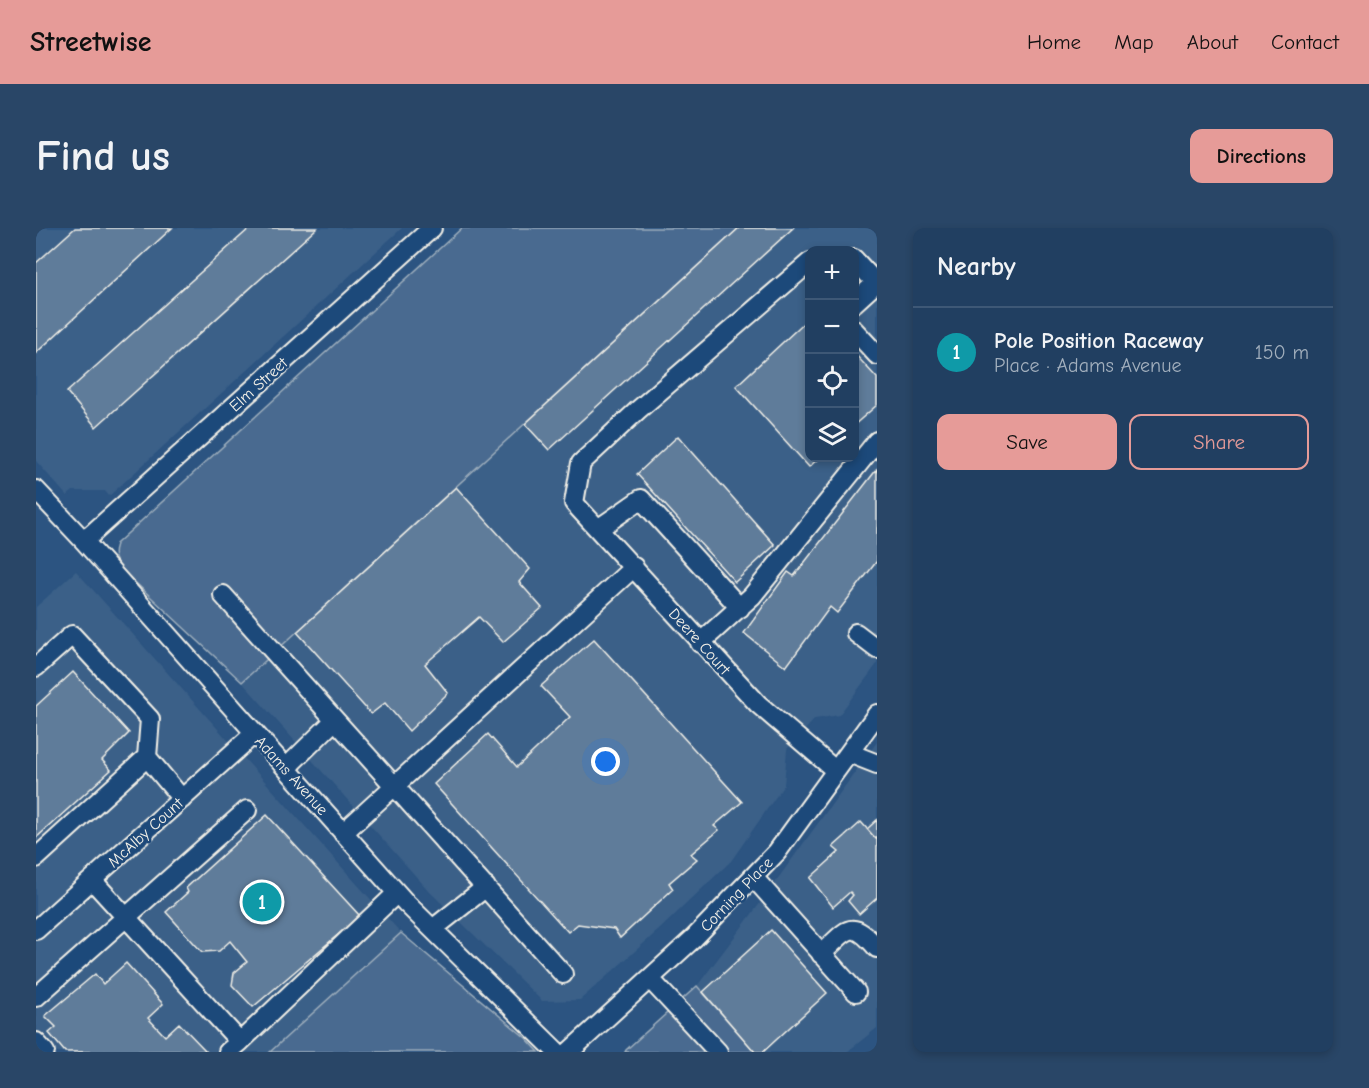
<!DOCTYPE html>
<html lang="en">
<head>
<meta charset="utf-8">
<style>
	body { margin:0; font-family:"Comic Neue",sans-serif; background:#294667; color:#f1f3f6 }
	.controls { position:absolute; right:18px; top:18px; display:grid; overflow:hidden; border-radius:12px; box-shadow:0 3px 9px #0003 }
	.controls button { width:54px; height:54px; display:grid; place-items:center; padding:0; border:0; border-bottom:2px solid #3e5876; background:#213f61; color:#f1f3f6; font:30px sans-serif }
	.you { position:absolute; left:570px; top:534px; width:21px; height:21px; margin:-15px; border:4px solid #fff; border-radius:50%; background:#1a73e8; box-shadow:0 0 0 9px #1a73e833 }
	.badge { display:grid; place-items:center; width:39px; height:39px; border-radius:50%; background:#e69b98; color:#fff; font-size:20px; font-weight:700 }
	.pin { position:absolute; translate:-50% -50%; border:3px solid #fff; box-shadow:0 2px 6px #0006 }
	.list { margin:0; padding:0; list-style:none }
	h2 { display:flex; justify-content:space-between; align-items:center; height:78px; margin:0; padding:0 24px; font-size:26px }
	h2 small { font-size:20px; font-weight:400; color:#a2afbd }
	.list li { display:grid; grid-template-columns:39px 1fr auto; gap:18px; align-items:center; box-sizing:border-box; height:90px; padding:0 24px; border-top:2px solid #3e5876 }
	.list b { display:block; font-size:22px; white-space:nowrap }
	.list p { margin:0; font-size:20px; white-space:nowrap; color:#a2afbd }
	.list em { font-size:20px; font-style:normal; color:#a2afbd }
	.actions { display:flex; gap:12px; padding:18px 24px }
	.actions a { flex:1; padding:14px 0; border:2px solid #e69b98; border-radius:12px; text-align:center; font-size:21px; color:#e69b98 }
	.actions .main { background:#e69b98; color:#111 }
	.icon { flex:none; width:33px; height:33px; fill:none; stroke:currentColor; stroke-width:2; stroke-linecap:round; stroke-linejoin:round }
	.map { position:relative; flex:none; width:841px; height:824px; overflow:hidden; border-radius:12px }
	header { display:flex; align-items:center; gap:36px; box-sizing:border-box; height:84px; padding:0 30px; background:#e69b98; color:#111 }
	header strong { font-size:28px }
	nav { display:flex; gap:33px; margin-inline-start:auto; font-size:21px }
	.intro { display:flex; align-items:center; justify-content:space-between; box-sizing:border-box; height:144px; padding:0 36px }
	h1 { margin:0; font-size:42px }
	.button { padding:15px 27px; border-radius:12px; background:#e69b98; color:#111; font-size:21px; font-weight:700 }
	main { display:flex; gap:36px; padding:0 36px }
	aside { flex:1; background:#213f61; border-radius:12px; box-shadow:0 3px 9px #0003 }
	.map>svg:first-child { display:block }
	.built { fill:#3b6088; fill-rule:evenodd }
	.green { fill:#496b90; stroke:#9eaebc; stroke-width:1.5 }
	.building { fill:#5e7b9a; stroke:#f4f1e8; stroke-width:1.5 }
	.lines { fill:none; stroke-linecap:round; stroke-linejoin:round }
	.minor-casing { stroke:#f4f1e8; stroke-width:22 }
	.minor { stroke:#1f4a7a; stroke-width:18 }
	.labels { text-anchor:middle; stroke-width:5; stroke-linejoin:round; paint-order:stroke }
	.street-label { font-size:16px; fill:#f4f1e8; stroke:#1f4a7a }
</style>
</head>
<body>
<header>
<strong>Streetwise</strong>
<nav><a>Home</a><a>Map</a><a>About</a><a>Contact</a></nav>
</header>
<div class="intro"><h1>Find us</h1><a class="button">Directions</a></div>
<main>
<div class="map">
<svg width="841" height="824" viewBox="0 0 841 824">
	<rect width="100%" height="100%" fill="#2c5481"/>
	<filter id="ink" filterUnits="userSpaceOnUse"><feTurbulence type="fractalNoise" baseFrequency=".0167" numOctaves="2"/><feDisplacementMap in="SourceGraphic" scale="12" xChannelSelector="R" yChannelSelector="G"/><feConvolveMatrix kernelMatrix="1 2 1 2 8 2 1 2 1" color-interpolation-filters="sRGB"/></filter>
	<g filter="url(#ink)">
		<!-- built -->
		<path class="built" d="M0 0H366L73 268 69 263H37L31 268 0 233Z
			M703 0H841V436L803 487 779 491 751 521 748 557 695 633 625 700 544 772 506 773 394 664 206 454ZM774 22H818V230H774Z
			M40 343 365 705 234 824H0V379Z
			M841 514V800L811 824H719L661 758 722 678Z"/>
		<!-- green -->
		<path class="green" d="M426 0H703L206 454 87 343C79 333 76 328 80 316Z
			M365 705 490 810 503 824H234Z
			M661 758 719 824H589L590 822Z"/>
		<!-- building -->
		<path class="building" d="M39 0H136L0 125V35Z
			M214 0H281L60 199 31 164Z
			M703 0H757L513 222 489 196Z
			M774 89V230H783L773 239 700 158Z
			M818 125 841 150V177L818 197Z
			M642 208 739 317 699 354 601 246Z
			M841 241V333L801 385 794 379 750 439 708 405 752 344 758 348Z
			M420 259 494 341 483 354 506 380 467 414 443 389 389 436 412 465 373 503 349 475 335 486 261 404Z
			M558 411 706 574 678 598 683 602 655 626 661 631 633 655 637 661 584 710 578 701 542 696 532 704 398 556 452 506 481 539 534 489 505 458Z
			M37 444 93 505 66 532 75 542 0 610V478Z
			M231 587 324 688 217 779 196 757 198 745 211 734 194 713 183 723 166 724 130 684 152 664 150 660Z
			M841 592V612L831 601Z
			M825 594 841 612V670L823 686 812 673 817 667 814 664 797 679 774 650 803 624 797 619Z
			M735 702 791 765 727 824H719L667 764Z
			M90 735 127 776 112 790 129 808 143 795 170 823 29 824 13 805 20 799 9 788 59 746 67 756Z"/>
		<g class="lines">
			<!-- minor casing -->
			<g class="minor-casing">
				<path id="minor" d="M818 31 841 56
					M774 34 602 182 545 235 538 275 722 476 799 542
					M818 75 840 55
					M818 102 841 127
					M0 262 48 313 370 675 521 824
					M562 301 605 271 704 380
					M48 313 396 0
					M187 367 527 746
					M820 405 841 421
					M664 415 716 368 841 213
					M0 439 36 407 114 491 111 529 146 571
					M813 525 841 536
					M250 540 299 492
					M307 605 598 339
					M0 630 111 529
					M717 649 820 764
					M56 652 204 814 192 824
					M398 700 450 659
					M0 702 219 505
					M785 726C812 702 814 689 841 720
					M614 751 682 824
					M0 769 211 582
					M0 814 9 824
					M204 814 361 665
					M533 824 658 710 741 624 841 486"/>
			</g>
			<!-- minor -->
			<use href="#minor" class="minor"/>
		</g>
	</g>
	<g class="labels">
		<!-- street labels -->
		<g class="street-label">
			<text transform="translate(222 156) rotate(-42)" y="6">Elm Street</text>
			<text transform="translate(664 413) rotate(48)" y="6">Deere Court</text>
			<text transform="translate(256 547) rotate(48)" y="6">Adams Avenue</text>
			<text transform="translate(109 604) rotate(-42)" y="6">McAlby Count</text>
			<text transform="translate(700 666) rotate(-46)" y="6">Corning Place</text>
		</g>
	</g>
</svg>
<div class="controls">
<button>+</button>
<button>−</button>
<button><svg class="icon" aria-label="locate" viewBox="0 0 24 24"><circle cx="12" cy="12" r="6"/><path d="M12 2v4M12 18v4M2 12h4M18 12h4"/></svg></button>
<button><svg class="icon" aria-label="layers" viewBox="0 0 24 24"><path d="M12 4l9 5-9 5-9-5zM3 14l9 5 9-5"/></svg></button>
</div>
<div class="you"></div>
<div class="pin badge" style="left:226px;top:674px;background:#0f9aa8">1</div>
</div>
<aside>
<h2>Nearby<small></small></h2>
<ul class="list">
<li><span class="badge" style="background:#0f9aa8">1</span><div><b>Pole Position Raceway</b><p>Place · Adams Avenue</p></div><em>150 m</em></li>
</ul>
<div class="actions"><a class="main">Save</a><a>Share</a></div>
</aside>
</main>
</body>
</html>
